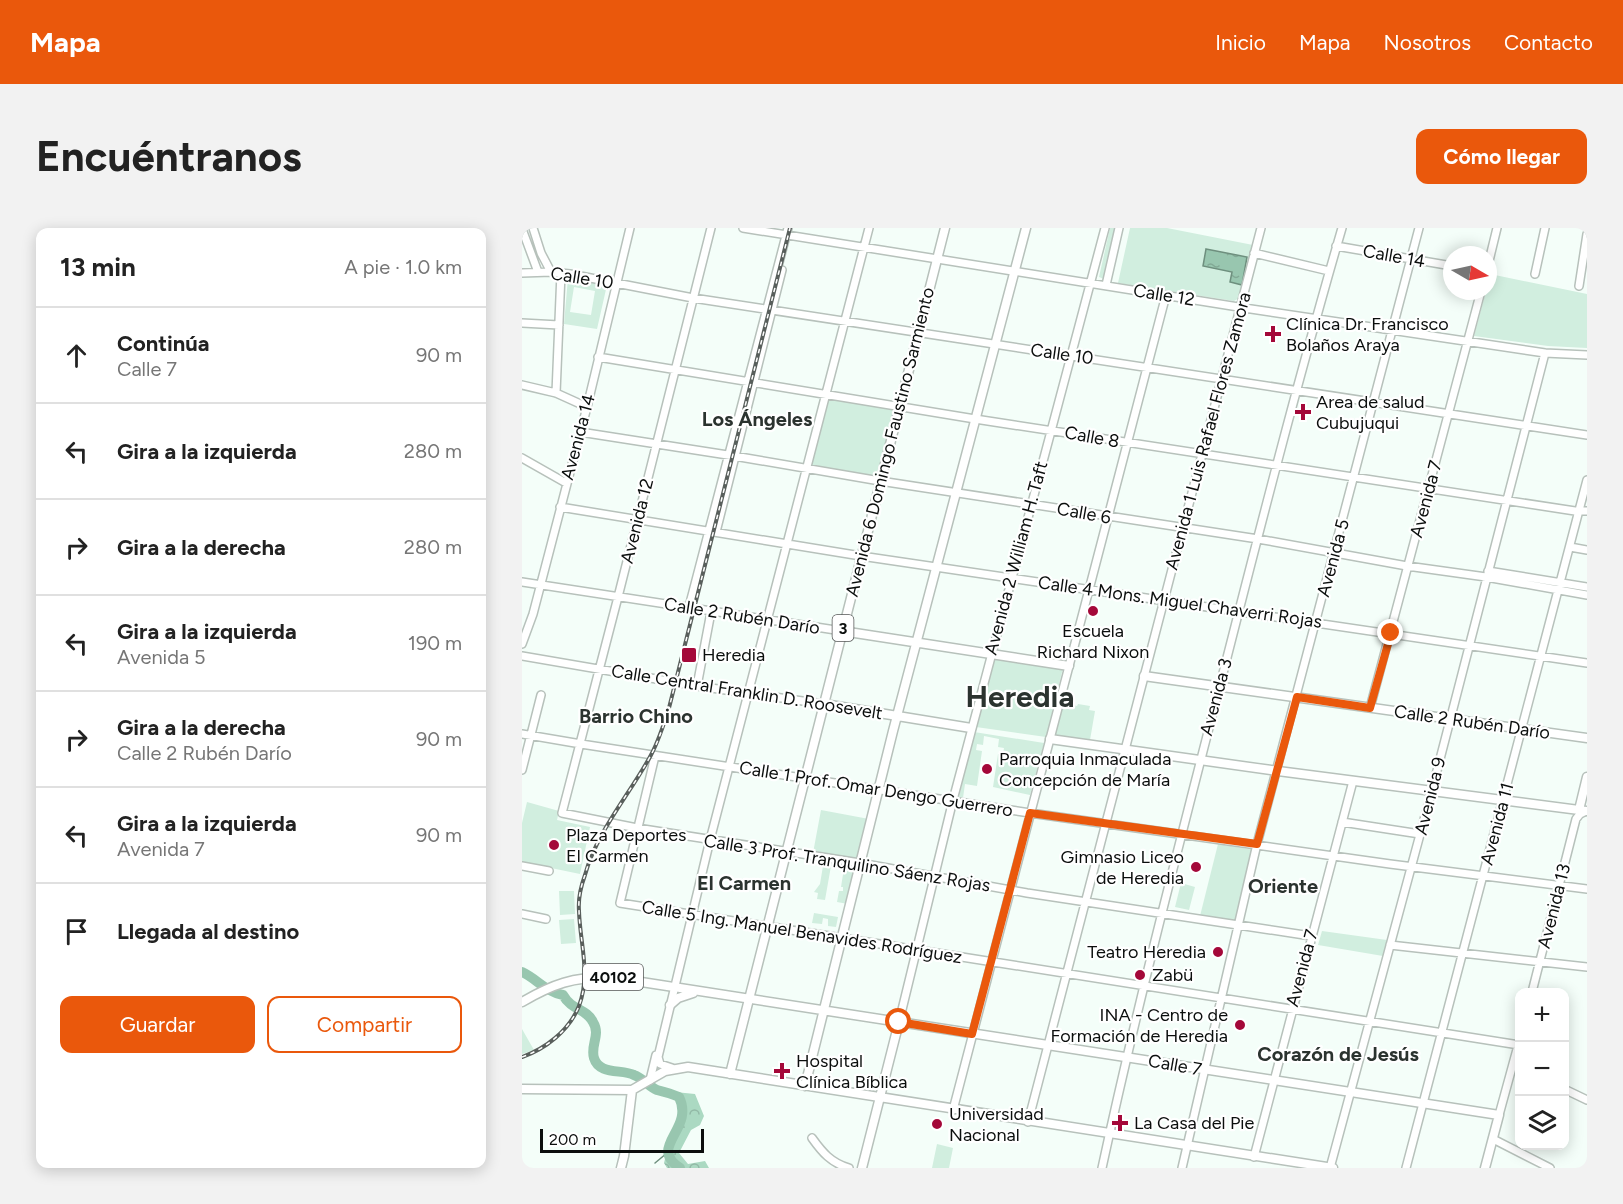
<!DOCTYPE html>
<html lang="es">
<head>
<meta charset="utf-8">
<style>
	body { margin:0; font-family:Figtree,sans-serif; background:#f2f2f2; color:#222 }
	.controls { position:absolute; right:18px; bottom:18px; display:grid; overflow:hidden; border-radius:12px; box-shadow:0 3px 15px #0003 }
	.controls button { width:54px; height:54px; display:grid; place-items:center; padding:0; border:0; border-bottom:2px solid #e0e0e0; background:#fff; color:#222; font:30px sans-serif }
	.compass { position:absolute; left:921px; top:18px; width:54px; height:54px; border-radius:50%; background:#fff; box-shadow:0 3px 15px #0003; rotate:99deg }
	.scale { position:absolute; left:18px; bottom:15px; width:164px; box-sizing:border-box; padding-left:6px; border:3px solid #0b0e0d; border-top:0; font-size:16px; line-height:21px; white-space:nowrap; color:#0b0e0d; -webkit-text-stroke:4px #fff; paint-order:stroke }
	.stop { position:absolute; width:18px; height:18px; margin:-14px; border:4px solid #ea580c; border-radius:50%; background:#fff }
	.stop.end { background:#ea580c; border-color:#fff; box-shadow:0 2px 6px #0008 }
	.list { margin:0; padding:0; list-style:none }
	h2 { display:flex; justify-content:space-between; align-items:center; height:78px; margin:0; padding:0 24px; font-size:26px }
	h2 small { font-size:20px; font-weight:400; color:#767676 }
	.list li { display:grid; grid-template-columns:39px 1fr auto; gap:18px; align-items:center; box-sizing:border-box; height:96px; padding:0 24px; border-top:2px solid #e0e0e0 }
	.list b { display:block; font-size:22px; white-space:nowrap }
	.list p { margin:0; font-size:20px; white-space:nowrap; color:#767676 }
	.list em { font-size:20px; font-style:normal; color:#767676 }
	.actions { display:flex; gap:12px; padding:18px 24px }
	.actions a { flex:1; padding:14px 0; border:2px solid #ea580c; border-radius:12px; text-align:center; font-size:21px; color:#ea580c }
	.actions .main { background:#ea580c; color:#fff }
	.icon { flex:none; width:33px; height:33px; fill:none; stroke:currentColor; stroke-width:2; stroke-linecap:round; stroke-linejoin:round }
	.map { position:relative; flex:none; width:1065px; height:940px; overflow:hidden; border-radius:12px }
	header { display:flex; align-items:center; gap:36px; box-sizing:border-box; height:84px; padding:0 30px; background:#ea580c; color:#fff }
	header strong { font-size:28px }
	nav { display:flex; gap:33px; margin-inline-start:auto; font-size:21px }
	.intro { display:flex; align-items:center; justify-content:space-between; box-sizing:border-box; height:144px; padding:0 36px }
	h1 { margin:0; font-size:42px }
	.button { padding:15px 27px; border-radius:12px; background:#ea580c; color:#fff; font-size:21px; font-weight:700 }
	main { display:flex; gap:36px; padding:0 36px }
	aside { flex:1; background:#fff; border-radius:12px; box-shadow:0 3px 15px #0003 }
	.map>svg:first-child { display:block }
	.green { fill:#d1eedf; fill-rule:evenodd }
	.forest { fill:url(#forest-crowns) }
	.water { fill:url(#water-ripples); stroke:#6e8f7e; stroke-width:1.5 }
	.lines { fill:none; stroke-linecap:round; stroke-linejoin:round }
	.stream { stroke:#6e8f7e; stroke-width:1.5 }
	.river { stroke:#98c6af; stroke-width:10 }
	.minor-casing { stroke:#b7c1bb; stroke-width:10 }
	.major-casing { stroke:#b7c1bb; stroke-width:11 }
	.minor { stroke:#fff; stroke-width:7 }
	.major { stroke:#fff; stroke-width:8 }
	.rail-casing { stroke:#595f5c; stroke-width:4 }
	.rail { stroke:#fff; stroke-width:1.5; stroke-dasharray:4.5; stroke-linecap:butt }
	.route { stroke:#ea580c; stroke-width:8 }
	.poi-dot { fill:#a40839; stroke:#fff; stroke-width:2 }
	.labels { text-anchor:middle; stroke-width:4.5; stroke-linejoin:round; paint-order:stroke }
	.shield { fill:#fff; stroke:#545656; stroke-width:1.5 }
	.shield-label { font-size:16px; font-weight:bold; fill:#0b0e0d }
	.street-label { font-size:18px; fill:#0b0e0d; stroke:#fff }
	.poi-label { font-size:18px; fill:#0b0e0d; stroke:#fff; text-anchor:start }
	.neighbourhood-label { font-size:20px; font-weight:bold; fill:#2b332f; stroke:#fff }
	.town-label { font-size:30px; font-weight:bold; fill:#2b332f; stroke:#fff }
</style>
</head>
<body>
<header>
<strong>Mapa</strong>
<nav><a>Inicio</a><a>Mapa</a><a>Nosotros</a><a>Contacto</a></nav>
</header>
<div class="intro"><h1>Encuéntranos</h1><a class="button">Cómo llegar</a></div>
<main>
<aside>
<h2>13 min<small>A pie · 1.0 km</small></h2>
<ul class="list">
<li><svg class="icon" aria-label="ahead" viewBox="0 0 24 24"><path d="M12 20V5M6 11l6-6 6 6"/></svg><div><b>Continúa</b><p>Calle 7</p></div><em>90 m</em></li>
<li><svg class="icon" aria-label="left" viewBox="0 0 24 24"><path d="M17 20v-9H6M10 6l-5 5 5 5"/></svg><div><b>Gira a la izquierda</b></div><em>280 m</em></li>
<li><svg class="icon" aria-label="right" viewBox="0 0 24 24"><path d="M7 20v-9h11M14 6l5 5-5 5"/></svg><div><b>Gira a la derecha</b></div><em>280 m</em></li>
<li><svg class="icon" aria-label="left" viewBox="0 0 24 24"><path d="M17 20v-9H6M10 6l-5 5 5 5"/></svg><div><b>Gira a la izquierda</b><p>Avenida 5</p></div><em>190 m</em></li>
<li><svg class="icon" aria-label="right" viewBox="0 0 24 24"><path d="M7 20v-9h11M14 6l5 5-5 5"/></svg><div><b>Gira a la derecha</b><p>Calle 2 Rubén Darío</p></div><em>90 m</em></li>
<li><svg class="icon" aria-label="left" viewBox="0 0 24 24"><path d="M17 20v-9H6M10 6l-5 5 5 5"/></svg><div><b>Gira a la izquierda</b><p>Avenida 7</p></div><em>90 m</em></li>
<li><svg class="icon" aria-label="arrive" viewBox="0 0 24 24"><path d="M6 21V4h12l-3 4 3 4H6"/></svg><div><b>Llegada al destino</b></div></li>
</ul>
<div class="actions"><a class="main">Guardar</a><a>Compartir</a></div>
</aside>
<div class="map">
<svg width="1065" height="940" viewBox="0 0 1065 940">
	<defs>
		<pattern id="forest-crowns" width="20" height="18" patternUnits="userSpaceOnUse" patternTransform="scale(1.5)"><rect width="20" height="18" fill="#abd9c2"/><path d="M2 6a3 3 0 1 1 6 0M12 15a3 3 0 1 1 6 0" fill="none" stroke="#92b9a6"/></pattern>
		<pattern id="water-ripples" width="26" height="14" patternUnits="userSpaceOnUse" patternTransform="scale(1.5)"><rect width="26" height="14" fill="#98c6af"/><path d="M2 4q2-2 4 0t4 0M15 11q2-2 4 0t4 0" fill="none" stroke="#82a995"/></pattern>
	</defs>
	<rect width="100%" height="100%" fill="#f4fef9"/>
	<!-- green -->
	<path class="green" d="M588 0H594L582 51 577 49Z
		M608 0H645L731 17 721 68 712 73 596 55Z
		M968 46 1065 66V120L1026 118 952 108 964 63H966Z
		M46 50 85 57 75 101 42 96ZM52 59 73 63 69 87 48 84Z
		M305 170 373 181 355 248 288 237Z
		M472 430 541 440 524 509 454 499Z
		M541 474 555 478 556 476 568 478 567 482 573 483 568 512 534 508 532 505Z
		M452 504 522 515 508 567 471 559 476 526H481L482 520 476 519 477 511 462 508 461 517 455 516 454 522 460 523 455 558 443 556 441 570 437 569Z
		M5 574 37 583 35 592 68 599 58 646 0 634V595Z
		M299 582 347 591 338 633 291 625Z
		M696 616 732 622 715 694 678 688Z
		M302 632 335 638 326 676 315 674 317 663H321V659H319L322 640 309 638 303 672 295 671 296 665 292 664 298 656Z
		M659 655 673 659 667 682 653 679Z
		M37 663H52L53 686 38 687Z
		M292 685 316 689 314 699 306 698V691L301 690 300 696 290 695Z
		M52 691 54 715 39 716 37 692Z
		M800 703 865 712 861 728 796 717Z
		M0 801 12 822 0 826Z
		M415 916 431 920 427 940H410Z"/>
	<!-- forest -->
	<path class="forest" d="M143 863 173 866 182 888 178 897 169 902 157 925 166 936 183 933 187 940H145L142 935C144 927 146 918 150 911 158 894 167 888 157 869Z"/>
	<!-- water -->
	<path class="water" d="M684 21 725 29 720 57 708 54 710 44 681 38Z"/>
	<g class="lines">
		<!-- stream -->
		<path class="stream" d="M133 935 145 925"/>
		<!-- river -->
		<path class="river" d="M0 744C15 751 24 764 41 767 50 783 64 780 71 794 79 807 68 817 72 830 77 847 100 841 112 847 121 850 127 859 135 862 143 864 150 866 157 869 173 902 125 918 158 940"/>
		<!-- minor casing -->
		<g class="minor-casing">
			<path id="minor" d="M11 0 19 25 29 44
				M189 0 96 369 40 585 115 600 338 635 505 665 789 708
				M221 0 729 81 1023 125 1065 127
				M0 1 16 44
				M814 18 930 38
				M732 25 807 43
				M966 37 975 0
				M0 45 29 44 48 46 171 70 1065 207
				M1013 46 1023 0
				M584 57 597 0
				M1057 58 1065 6
				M0 95 37 97
				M76 129 453 191 1053 283H1065
				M0 157 34 165 65 179
				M34 165 39 45
				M58 204 212 228 358 253 736 311 885 338 964 349 1065 367
				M0 230 44 255
				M38 279 339 328 1065 435
				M194 304 260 42
				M1048 319 1065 322
				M966 343 1065 359
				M0 354 320 403
				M167 379 266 0
				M0 416 11 386 65 179 108 0
				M0 428 175 458 302 476
				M175 458 189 384
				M848 480 959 63
				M0 506 59 516 508 585 868 636 1065 661
				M133 528 98 675 997 817
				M0 542 19 467
				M820 594 898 606
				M0 638 27 643
				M0 686 24 691
				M868 717 1065 739
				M1010 764 1054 591 1058 586 1064 583
				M377 794 431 572 583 0
				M150 840 138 836 136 829 188 612 347 0
				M128 852 134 827
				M1042 861 1065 872
				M431 882 644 67
				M977 887 997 814
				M506 894 739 0
				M290 910C300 924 309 935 327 940
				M971 911 1028 940
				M732 929 831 553
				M580 940C615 778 657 617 698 457 737 304 776 151 820 0
				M660 940 735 616 897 0
				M808 940 910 562 1023 125
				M884 940 1065 252"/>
		</g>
		<!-- major casing -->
		<g class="major-casing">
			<path id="major" d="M320 403 547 438
				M622 448 1065 510
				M302 476 449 500
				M528 511 756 543 1065 583
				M1057 582 1065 549
				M0 774C31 756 51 749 87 749L977 887 963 940
				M148 777 156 770 171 765
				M208 846 423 0
				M283 858 371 503 504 0
				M0 861 110 862 143 843 166 839 811 940
				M99 940 102 928 110 862
				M340 940 377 794"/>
		</g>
		<!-- minor -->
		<use href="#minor" class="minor"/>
		<!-- major -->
		<use href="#major" class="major"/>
		<!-- rail casing -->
		<g class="rail-casing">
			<path id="rail" d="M0 829C23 821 47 803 57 778 69 746 58 716 57 683 56 671 59 658 63 647 75 603 108 566 129 527 137 512 142 496 147 480L268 0"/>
		</g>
		<!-- rail -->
		<use href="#rail" class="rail"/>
	</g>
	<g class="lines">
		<!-- route -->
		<path class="route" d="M377 794 450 806 508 585 735 616 775 469 848 480 869 405"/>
	</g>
	<!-- markers -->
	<g class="poi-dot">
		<path d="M748 97h6v6h6v6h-6v6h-6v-6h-6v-6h6z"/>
		<path d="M778 175h6v6h6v6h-6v6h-6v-6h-6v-6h6z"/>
		<circle cx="571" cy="383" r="6"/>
		<rect x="159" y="419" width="16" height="16" rx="3"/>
		<circle cx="465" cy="541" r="6"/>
		<circle cx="32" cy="617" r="6"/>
		<circle cx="674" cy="639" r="6"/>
		<circle cx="696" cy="724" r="6"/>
		<circle cx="618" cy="747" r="6"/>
		<circle cx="718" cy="797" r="6"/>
		<path d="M257 834h6v6h6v6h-6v6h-6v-6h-6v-6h6z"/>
		<path d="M595 886h6v6h6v6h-6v6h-6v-6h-6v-6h6z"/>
		<circle cx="415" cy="896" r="6"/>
	</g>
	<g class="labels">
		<!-- shield labels -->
		<g class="shield">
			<rect x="310.5" y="387" width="21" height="26" rx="4.5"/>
			<rect x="61" y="736" width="60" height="26" rx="4.5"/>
		</g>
		<g class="shield-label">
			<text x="321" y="406">3</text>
			<text x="91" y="755">40102</text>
		</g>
		<!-- street labels -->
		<g class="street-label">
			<text transform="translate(872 28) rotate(10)" y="6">Calle 14</text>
			<text transform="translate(60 50) rotate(9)" y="6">Calle 10</text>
			<text transform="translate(642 67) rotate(9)" y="6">Calle 12</text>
			<text transform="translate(540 126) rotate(8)" y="6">Calle 10</text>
			<text transform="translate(686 203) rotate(-75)" y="6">Avenida 1 Luis Rafael Flores Zamora</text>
			<text transform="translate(56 209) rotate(-75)" y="6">Avenida 14</text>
			<text transform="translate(570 209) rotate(10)" y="6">Calle 8</text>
			<text transform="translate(368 214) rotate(-76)" y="6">Avenida 6 Domingo Faustino Sarmiento</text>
			<text transform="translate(904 271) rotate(-75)" y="6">Avenida 7</text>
			<text transform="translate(562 285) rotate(10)" y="6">Calle 6</text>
			<text transform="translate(115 293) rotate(-76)" y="6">Avenida 12</text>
			<text transform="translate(494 330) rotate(-75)" y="6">Avenida 2 William H. Taft</text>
			<text transform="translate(811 330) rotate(-75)" y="6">Avenida 5</text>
			<text transform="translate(658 374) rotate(8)" y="6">Calle 4 Mons. Miguel Chaverri Rojas</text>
			<text transform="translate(220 388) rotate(9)" y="6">Calle 2 Rubén Darío</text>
			<text transform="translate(225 464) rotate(9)" y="6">Calle Central Franklin D. Roosevelt</text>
			<text transform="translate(694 469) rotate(-75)" y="6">Avenida 3</text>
			<text transform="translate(950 494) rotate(8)" y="6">Calle 2 Rubén Darío</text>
			<text transform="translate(354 561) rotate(9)" y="6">Calle 1 Prof. Omar Dengo Guerrero</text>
			<text transform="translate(908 568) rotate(-76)" y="6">Avenida 9</text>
			<text transform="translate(975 596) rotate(-75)" y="6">Avenida 11</text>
			<text transform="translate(325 635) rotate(9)" y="6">Calle 3 Prof. Tranquilino Sáenz Rojas</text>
			<text transform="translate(1032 678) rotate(-76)" y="6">Avenida 13</text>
			<text transform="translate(280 704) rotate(9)" y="6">Calle 5 Ing. Manuel Benavides Rodríguez</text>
			<text transform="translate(780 740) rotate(-75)" y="6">Avenida 7</text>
			<text transform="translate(653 837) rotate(10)" y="6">Calle 7</text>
		</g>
		<!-- poi labels -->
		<g class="poi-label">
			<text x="764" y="102">Clínica Dr. Francisco<tspan x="764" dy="21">Bolaños Araya</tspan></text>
			<text x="794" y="180">Area de salud<tspan x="794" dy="21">Cubujuqui</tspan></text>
			<text x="571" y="409" text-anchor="middle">Escuela<tspan x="571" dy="21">Richard Nixon</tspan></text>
			<text x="180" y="433">Heredia</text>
			<text x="477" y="537">Parroquia Inmaculada<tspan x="477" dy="21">Concepción de María</tspan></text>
			<text x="44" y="613">Plaza Deportes<tspan x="44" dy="21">El Carmen</tspan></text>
			<text x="662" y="635" text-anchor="end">Gimnasio Liceo<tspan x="662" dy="21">de Heredia</tspan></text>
			<text x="684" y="730" text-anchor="end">Teatro Heredia</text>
			<text x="630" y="753">Zabü</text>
			<text x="706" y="793" text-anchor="end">INA - Centro de<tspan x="706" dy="21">Formación de Heredia</tspan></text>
			<text x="274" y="839">Hospital<tspan x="274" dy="21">Clínica Bíblica</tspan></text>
			<text x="427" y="892">Universidad<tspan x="427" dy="21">Nacional</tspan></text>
			<text x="612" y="901">La Casa del Pie</text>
		</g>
		<!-- neighbourhood labels -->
		<g class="neighbourhood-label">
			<text x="235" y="198">Los Ángeles</text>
			<text x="114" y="495">Barrio Chino</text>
			<text x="222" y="662">El Carmen</text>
			<text x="761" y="665">Oriente</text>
			<text x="816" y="833">Corazón de Jesús</text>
		</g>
		<!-- town labels -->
		<g class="town-label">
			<text x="498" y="479">Heredia</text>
		</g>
	</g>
</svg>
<div class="controls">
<button>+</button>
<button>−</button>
<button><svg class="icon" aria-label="layers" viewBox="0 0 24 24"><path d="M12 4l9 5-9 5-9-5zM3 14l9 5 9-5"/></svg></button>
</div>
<svg class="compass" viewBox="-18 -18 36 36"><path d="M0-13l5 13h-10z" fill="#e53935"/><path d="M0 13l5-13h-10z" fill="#767676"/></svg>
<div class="scale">200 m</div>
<div class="stop" style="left:377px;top:794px"></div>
<div class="stop end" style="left:869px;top:405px"></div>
</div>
</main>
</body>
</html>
